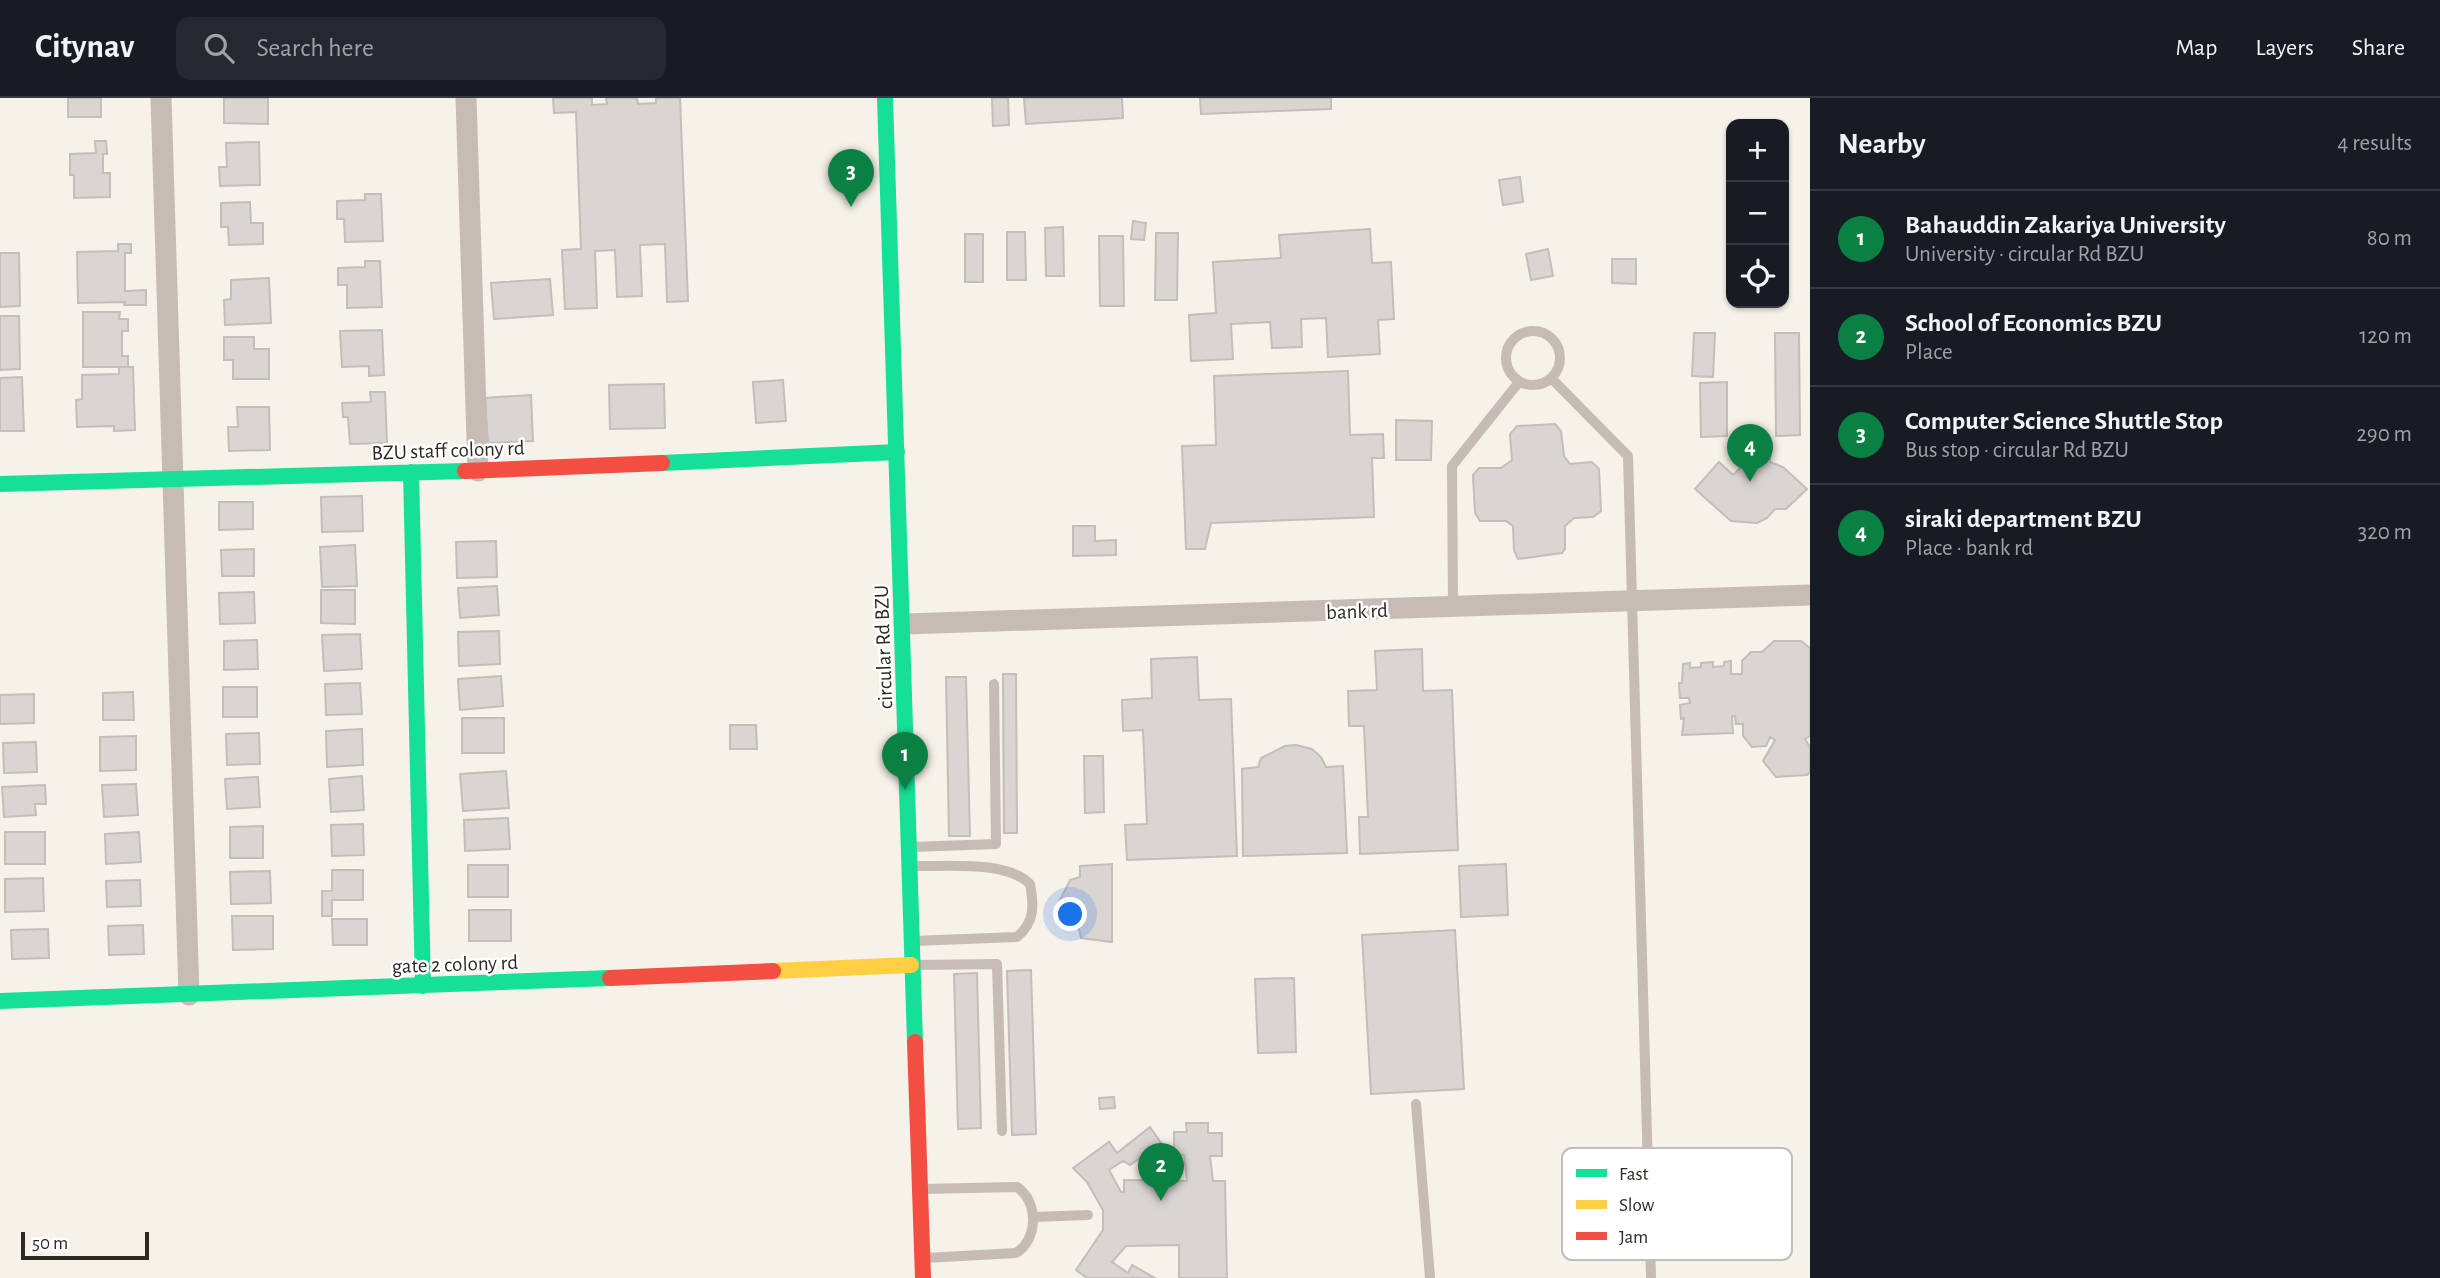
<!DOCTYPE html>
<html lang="en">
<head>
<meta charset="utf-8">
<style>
	body { margin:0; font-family:"Alegreya Sans",sans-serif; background:#242831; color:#f1f3f6 }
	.controls { position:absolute; right:21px; top:21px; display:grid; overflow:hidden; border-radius:14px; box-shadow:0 2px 5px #0004 }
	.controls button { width:63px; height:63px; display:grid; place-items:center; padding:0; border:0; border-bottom:2px solid #363941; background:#171b24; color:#f1f3f6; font:35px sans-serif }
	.scale { position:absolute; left:21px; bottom:18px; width:128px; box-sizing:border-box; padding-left:7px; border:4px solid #2d2923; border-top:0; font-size:19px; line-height:24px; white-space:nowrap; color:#2d2923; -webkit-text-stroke:5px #fff; paint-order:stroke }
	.you { position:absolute; left:1071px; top:817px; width:24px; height:24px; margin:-18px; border:5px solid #fff; border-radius:50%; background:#1a73e8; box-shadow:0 0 0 10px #1a73e833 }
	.badge { display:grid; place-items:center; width:46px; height:46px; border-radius:50%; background:#0b8043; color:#fff; font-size:23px; font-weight:700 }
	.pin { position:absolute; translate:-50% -58px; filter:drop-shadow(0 2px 4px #0008) }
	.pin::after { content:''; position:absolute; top:37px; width:24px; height:21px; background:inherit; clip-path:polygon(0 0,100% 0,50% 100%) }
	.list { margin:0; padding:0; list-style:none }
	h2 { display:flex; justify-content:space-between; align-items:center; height:91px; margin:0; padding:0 28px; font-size:30px }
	h2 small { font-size:23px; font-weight:400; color:#9ea1a6 }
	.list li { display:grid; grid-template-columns:46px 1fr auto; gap:21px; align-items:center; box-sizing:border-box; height:98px; padding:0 28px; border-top:2px solid #363941 }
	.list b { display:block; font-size:26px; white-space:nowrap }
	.list p { margin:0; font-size:23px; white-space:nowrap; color:#9ea1a6 }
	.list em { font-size:23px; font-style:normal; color:#9ea1a6 }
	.icon { flex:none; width:38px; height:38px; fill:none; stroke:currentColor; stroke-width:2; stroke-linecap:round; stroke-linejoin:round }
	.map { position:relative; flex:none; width:1810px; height:1180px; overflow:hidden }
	header { display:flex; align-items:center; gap:42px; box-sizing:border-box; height:98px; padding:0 35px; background:#171b24; border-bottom:2px solid #363941 }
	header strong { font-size:33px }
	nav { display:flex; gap:38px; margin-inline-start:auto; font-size:24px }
	.search { width:490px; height:63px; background:#242831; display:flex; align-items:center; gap:18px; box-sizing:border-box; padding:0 24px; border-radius:14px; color:#9ea1a6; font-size:26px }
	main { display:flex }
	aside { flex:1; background:#171b24 }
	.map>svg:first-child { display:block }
	.building { fill:#dbd5d2; stroke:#c3bdbb; stroke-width:2 }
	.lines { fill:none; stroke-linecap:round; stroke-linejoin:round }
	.lane { stroke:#c6bcb5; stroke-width:10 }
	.street { stroke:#c6bcb5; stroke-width:21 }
	.fast { stroke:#16e098; stroke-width:16 }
	.slow { stroke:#ffcf43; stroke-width:16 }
	.jam { stroke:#f24e42; stroke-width:16 }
	.labels { text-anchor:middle; stroke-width:5; stroke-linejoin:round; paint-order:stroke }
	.street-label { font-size:21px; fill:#2d2923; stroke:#fff }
	.key { fill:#fff; stroke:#c0bfbd; stroke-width:2 }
	.key-label { font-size:19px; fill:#2d2923 }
</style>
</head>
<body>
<header>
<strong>Citynav</strong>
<div class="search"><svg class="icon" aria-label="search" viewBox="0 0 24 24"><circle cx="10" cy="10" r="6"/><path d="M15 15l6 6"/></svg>Search here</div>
<nav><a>Map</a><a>Layers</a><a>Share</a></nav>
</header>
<main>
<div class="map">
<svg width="1810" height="1180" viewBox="0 0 1810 1180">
	<rect width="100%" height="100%" fill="#f6f1e9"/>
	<!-- building -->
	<path class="building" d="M68 0H101V19H68Z
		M224 0H268V26L224 25Z
		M553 0H592V7L607 6 606 0H637L638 6 656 5V0H680L688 203 667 204 665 146 640 147 642 198 617 199 615 152 595 153 597 210 565 211 562 152 581 151 576 14 554 15Z
		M992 0H1008L1009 27 993 28Z
		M1024 0H1122L1123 20 1026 26Z
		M1200 0H1331V11L1201 16Z
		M95 43H106L107 56H103V75H110V99L74 100V77H70V56L96 55Z
		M259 44 260 87 220 88 219 69H227L226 45Z
		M1520 79 1523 104 1503 107 1499 82Z
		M365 96H381L383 143 345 144 344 121H337V103L365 102Z
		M250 104 251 125H263V146L229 147 228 129H221V105Z
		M1133 123 1146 125 1144 142 1131 141Z
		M1063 129 1064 178H1046L1045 130Z
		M1370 131 1372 165 1391 164 1394 221 1378 222 1380 256 1328 259 1326 220 1301 221 1302 249 1272 250 1270 224 1231 226 1233 261 1191 263 1189 217 1216 215 1213 164 1281 160 1279 137Z
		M1007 134H1025L1026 182H1007Z
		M1156 135H1178L1177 202H1155Z
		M965 136H983V184H965Z
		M1099 138H1123L1124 208H1100Z
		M118 146H131V155H125V193L146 192V207H124L125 204 78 205 77 154 118 153Z
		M1548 151 1553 178 1531 182 1526 156Z
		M0 155H19L20 208 0 209Z
		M1612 161H1636V186L1612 185Z
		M365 163H380L382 209 347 210V187H338V170L365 169Z
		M269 180 271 225 225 227 224 202 231 201V182Z
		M550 181 553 217 494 221 491 185Z
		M83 214H120L119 221H128V233H122V258H128V269H83Z
		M0 218H19L20 271 0 272Z
		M382 232 384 277 369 278V268L342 269 340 233Z
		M1694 235H1715L1713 279 1692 278Z
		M1775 235H1799L1800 337 1776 338Z
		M224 239H254V251H269V281H233V262H224Z
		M119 269H133L135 332 114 333V328L77 329 76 302 82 301V277L119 276Z
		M1348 273 1350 337 1383 336 1384 360H1372L1374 419 1211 425 1205 451H1186L1182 348 1216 347 1214 278Z
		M22 279 24 333H0V280Z
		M783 282 786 323 756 325 753 284Z
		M1727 284V338L1701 339 1700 285Z
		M664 286 665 330 610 331 609 287Z
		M370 294H385L387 345 350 346 348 319H343L342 305 371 304Z
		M531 297 533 343 488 345 485 300Z
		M237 309H269L270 352 229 353 228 329H238Z
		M1396 322 1432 323 1431 362H1396Z
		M1555 326 1561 333 1564 358 1570 366 1592 364 1599 371 1601 413 1593 419 1574 420 1565 428V451L1562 455 1518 461 1514 452 1513 428 1506 423H1480L1475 415 1473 377 1479 370H1501L1512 362 1510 336 1517 328Z
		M1761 346 1770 357V364L1783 369 1807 391 1786 411H1775L1767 420 1757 425 1731 423 1695 391 1719 364 1733 377 1743 367V354L1750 349Z
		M362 398 363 433 322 434 321 399Z
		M219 404H253V431L219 432Z
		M1073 428H1095V443L1116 442V457L1073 458Z
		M496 443 497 479 457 480 456 444Z
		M355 447 357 488 322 489 320 449Z
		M254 451V478H222L221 452Z
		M497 488 499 517 460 520 458 490Z
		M321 492H355V526L321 525Z
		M254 494 255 525 220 526 219 495Z
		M499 533 500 566 459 568 458 534Z
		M360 536 362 571 324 573 322 537Z
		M257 542 258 571 224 572V543Z
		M1774 543H1801L1810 550V638L1805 641 1810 649V674L1807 677 1776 679 1763 663 1775 642 1770 639 1766 648 1752 649 1743 638V626H1736L1735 618H1732L1733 635 1682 637 1684 620 1681 621 1680 607 1690 605 1689 600H1680L1679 585H1682L1683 566 1690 565V570L1701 569V565L1713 564V569L1724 568V564L1731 563V576H1742V563L1751 554H1762Z
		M1422 551 1423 593 1452 592 1458 752 1360 756 1359 719H1368L1364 628H1349L1348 593 1377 592 1375 553Z
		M1197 559 1199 602 1231 601 1237 758 1127 762 1125 727 1147 726 1143 632 1123 633 1122 602 1152 600 1151 561Z
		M1003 576H1016L1017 735H1004Z
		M501 578 503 608 460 612 458 581Z
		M946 579H966L970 738H949Z
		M360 585 362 616 326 617 325 586Z
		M223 589H257V619H223Z
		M133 594 134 622H103V595Z
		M34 596V625L0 626V597Z
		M462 620H504V655H462Z
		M730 627H756L757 651H730Z
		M362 631 363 667 327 669 326 633Z
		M259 635 260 666 227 667 226 636Z
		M136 638V672L100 673V639Z
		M36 644 37 674 4 675 3 645Z
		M1296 647 1312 651 1321 659 1326 669 1343 668 1347 755 1243 758 1242 671 1258 669 1261 660 1285 648Z
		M1084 658H1103L1104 714 1085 715Z
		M506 673 509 710 463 713 460 676Z
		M362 678 364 712 331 714 329 681Z
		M258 679 260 709 227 711 225 681Z
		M136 686 138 717 104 719 102 687Z
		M45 687 46 706H35L36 717 4 719 2 689Z
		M508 720 510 751 465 753 464 722Z
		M363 726 364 757 332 758 331 727Z
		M263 728V760H230V729Z
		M5 734H45V766H5Z
		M139 734 141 764 106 766 105 736Z
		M1112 766V844L1081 840 1079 831 1068 826 1059 804 1070 782 1080 779V768Z
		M1506 766 1508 817 1461 819 1459 768Z
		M468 767H508V799H468Z
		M332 772H363V802H332V818H322V793H332Z
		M270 773 271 805 231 806 230 774Z
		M43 780 44 813 5 814V781Z
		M140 782 141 808 107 809 106 783Z
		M469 812H511V843H469Z
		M232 818H273V851L233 852Z
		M332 821H367V847H333Z
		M143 827 144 856 109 857 108 828Z
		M48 831 49 860 12 861 11 832Z
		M1455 832 1464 991 1371 996 1362 837Z
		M1031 872 1036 1036 1012 1037 1007 873Z
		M977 875 981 1030 958 1031 954 876Z
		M1294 880 1296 954 1258 955 1255 881Z
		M1114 999 1115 1010 1100 1011 1099 1000Z
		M1186 1025H1208V1035H1222V1058H1210L1213 1083H1225L1227 1180H1179V1147L1126 1148 1112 1164 1128 1175 1132 1167 1155 1180H1087L1076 1172 1103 1132V1112L1087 1084 1073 1070 1109 1044 1117 1055 1150 1029 1161 1045 1130 1067 1123 1063 1109 1072 1121 1094H1124V1082L1187 1083 1184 1057H1174V1034H1187Z"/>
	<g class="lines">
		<!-- lane -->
		<path class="lane" d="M1506 260a27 27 0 1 1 54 0a27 27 0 1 1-54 0Z
			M1551 280 1628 358 1651 1180
			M1453 509 1452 368 1519 284
			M911 749 996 746 994 586
			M913 843 1017 839C1035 824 1034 808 1030 786 1006 762 946 769 913 768
			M914 867 997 866 1002 1033
			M1416 1006 1430 1180
			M922 1091 1017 1089C1039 1104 1038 1142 1016 1155L925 1160
			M1033 1119 1088 1117"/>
		<!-- street -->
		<path class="street" d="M161 0 189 897
			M466 0 478 373
			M904 526 1810 497"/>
		<!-- fast -->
		<path class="fast" d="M885 0 915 944
			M662 365 897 354
			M411 374 423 888
			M0 386 465 373
			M0 903 610 880"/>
		<!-- slow -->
		<path class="slow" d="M773 873 911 867"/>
		<!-- jam -->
		<path class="jam" d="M465 373 662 365
			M610 880 773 873
			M915 944 923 1180"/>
	</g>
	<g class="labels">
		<!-- street labels -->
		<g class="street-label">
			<text transform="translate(448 352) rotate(-2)" y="7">BZU staff colony rd</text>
			<text transform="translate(1357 513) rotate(-2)" y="7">bank rd</text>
			<text transform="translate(883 549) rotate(-92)" y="7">circular Rd BZU</text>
			<text transform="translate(455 866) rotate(-2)" y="7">gate 2 colony rd</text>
		</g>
	</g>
	<!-- legend -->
	<rect x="1562" y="1050" width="230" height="112" rx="10" class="key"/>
	<rect x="1576" y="1071" width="31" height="8" fill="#16e098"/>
	<rect x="1576" y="1102" width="31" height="9" fill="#ffcf43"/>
	<rect x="1576" y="1134" width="31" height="8" fill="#f24e42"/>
	<g class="key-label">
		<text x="1619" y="1082">Fast</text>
		<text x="1619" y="1113">Slow</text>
		<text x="1619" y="1145">Jam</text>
	</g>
</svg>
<div class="controls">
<button>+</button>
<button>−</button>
<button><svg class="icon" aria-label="locate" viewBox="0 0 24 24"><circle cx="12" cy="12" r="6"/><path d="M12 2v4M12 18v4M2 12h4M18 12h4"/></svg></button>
</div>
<div class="scale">50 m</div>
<div class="you"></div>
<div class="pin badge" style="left:905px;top:692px">1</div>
<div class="pin badge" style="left:1161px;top:1103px">2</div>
<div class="pin badge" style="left:851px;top:109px">3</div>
<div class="pin badge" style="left:1750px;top:384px">4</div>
</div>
<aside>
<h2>Nearby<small>4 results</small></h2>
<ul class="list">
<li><span class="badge">1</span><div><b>Bahauddin Zakariya University</b><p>University · circular Rd BZU</p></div><em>80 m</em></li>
<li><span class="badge">2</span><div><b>School of Economics BZU</b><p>Place</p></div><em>120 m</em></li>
<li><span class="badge">3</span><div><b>Computer Science Shuttle Stop</b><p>Bus stop · circular Rd BZU</p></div><em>290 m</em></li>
<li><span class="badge">4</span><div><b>siraki department BZU</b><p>Place · bank rd</p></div><em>320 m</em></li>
</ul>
</aside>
</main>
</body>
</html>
